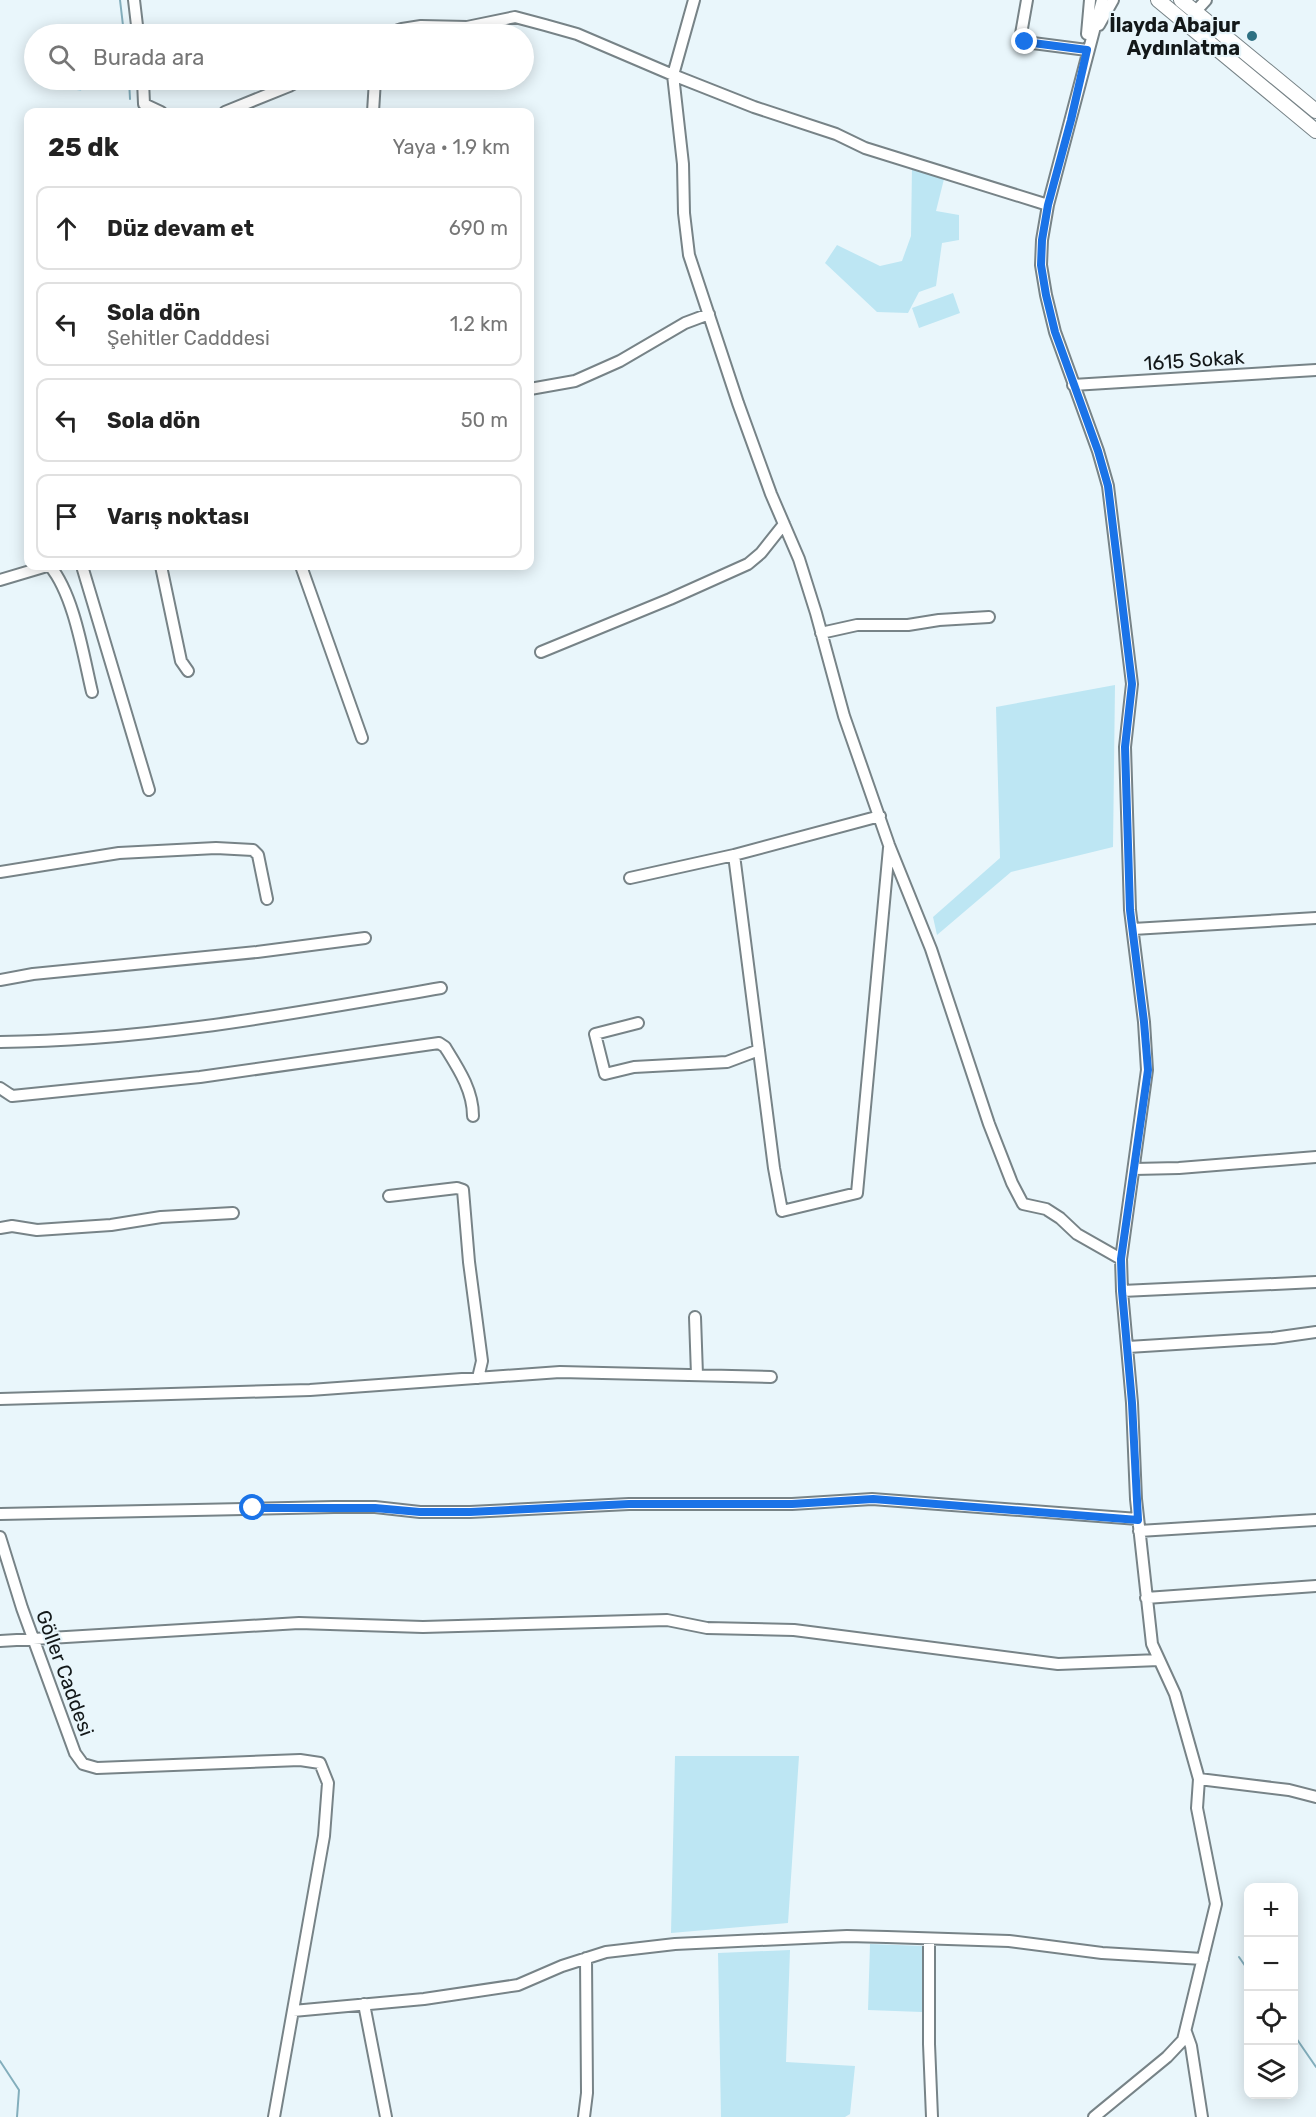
<!DOCTYPE html>
<html lang="tr">
<head>
<meta charset="utf-8">
<style>
	body { margin:0; font-family:Rubik,sans-serif; background:#f6f6f6; color:#222 }
	.controls { position:absolute; right:18px; bottom:18px; display:grid; overflow:hidden; border-radius:12px; box-shadow:0 3px 15px #0003 }
	.controls button { width:54px; height:54px; display:grid; place-items:center; padding:0; border:0; border-bottom:2px solid #e0e0e0; background:#fff; color:#222; font:30px sans-serif }
	.stop { position:absolute; width:18px; height:18px; margin:-14px; border:4px solid #1a73e8; border-radius:50%; background:#fff }
	.stop.end { background:#1a73e8; border-color:#fff; box-shadow:0 2px 6px #0008 }
	.list { margin:0; padding:0; list-style:none }
	h2 { display:flex; justify-content:space-between; align-items:center; height:78px; margin:0; padding:0 24px; font-size:26px }
	h2 small { font-size:20px; font-weight:400; color:#767676 }
	.list li { display:grid; grid-template-columns:39px 1fr auto; gap:18px; align-items:center; box-sizing:border-box; height:84px; margin:0 12px 12px; padding:0 12px; border:2px solid #e0e0e0; border-radius:12px }
	.list b { display:block; font-size:22px; white-space:nowrap }
	.list p { margin:0; font-size:20px; white-space:nowrap; color:#767676 }
	.list em { font-size:20px; font-style:normal; color:#767676 }
	.icon { flex:none; width:33px; height:33px; fill:none; stroke:currentColor; stroke-width:2; stroke-linecap:round; stroke-linejoin:round }
	.map { position:relative; flex:none; width:1316px; height:2117px; overflow:hidden }
	.search { position:absolute; background:#fff; box-shadow:0 3px 15px #0003; left:24px; top:24px; width:510px; height:66px; display:flex; align-items:center; gap:15px; box-sizing:border-box; padding:0 21px; border-radius:33px; color:#767676; font-size:22px }
	.panel { position:absolute; background:#fff; box-shadow:0 3px 15px #0003; left:24px; top:108px; width:510px; height:462px; border-radius:12px }
	.map>svg:first-child { display:block }
	.green { fill:#bde6f3 }
	.lines { fill:none; stroke-linecap:round; stroke-linejoin:round }
	.stream { stroke:#83aebc; stroke-width:2 }
	.minor-casing { stroke:#778387; stroke-width:14 }
	.major-casing { stroke:#778387; stroke-width:16 }
	.minor { stroke:#fff; stroke-width:10 }
	.major { stroke:#fff; stroke-width:14 }
	.route { stroke:#1a73e8; stroke-width:8 }
	.poi-dot { fill:#2e7082; stroke:#e9f6fb; stroke-width:2 }
	.labels { text-anchor:middle; stroke-width:4.5; stroke-linejoin:round; paint-order:stroke }
	.poi-label { font-size:20px; font-weight:bold; fill:#131819; stroke:#e9f6fb; text-anchor:end }
	.street-label { font-size:20px; fill:#131819; stroke:#e9f6fb }
</style>
</head>
<body>
<div class="map">
<svg width="1316" height="2117" viewBox="0 0 1316 2117">
	<rect width="100%" height="100%" fill="#e9f6fb"/>
	<!-- green -->
	<path class="green" d="M34 72V80H84L81 91 33 80Z
		M912 167 944 179 936 211 959 215V240L942 243 936 286 919 292 908 313 877 312 825 263 837 245 880 266 902 261 911 236Z
		M953 293 960 313 919 328 912 308Z
		M1115 685 1113 847 1011 872 937 935 933 917 1000 858 996 707Z
		M675 1756H799L788 1923 671 1933Z
		M870 1944 923 1946 922 2012 868 2010Z
		M790 1950 786 2062 855 2066 850 2114 845 2117H721L718 1953Z"/>
	<g class="lines">
		<!-- stream -->
		<path class="stream" d="M120 0 124 34
			M129 80 130 99
			M129 112V110
			M1239 1957 1248 1970
			M1294 2035 1316 2067
			M0 2061 19 2090 17 2117"/>
		<!-- minor casing -->
		<g class="minor-casing">
			<path id="minor" d="M134 0 138 34
				M694 0 673 75 683 164 684 213 689 255 738 403 771 494 799 559 816 613 844 716 889 845 931 949 989 1124 1012 1183 1023 1204 1046 1209 1060 1218 1077 1234 1121 1259
				M1027 0 1021 34 1025 42 1087 50
				M1195 12 1206 0
				M1099 25 1113 0
				M387 34 402 29 421 26 467 27 515 17 545 25 577 34 673 75 754 107 836 134 865 148 1048 205
				M1087 34 1090 0
				M143 80 144 104 161 112
				M225 112 289 86 300 80
				M373 112 375 80
				M1073 385 1316 370
				M530 389 575 381 620 361 685 323 709 314
				M50 566C74 595 83 654 92 692
				M82 566 149 790
				M161 566 181 661 188 671
				M301 566 362 738
				M0 580 47 566
				M821 633 857 625H908L939 620 989 617
				M541 652 670 599 748 564 761 553 784 524
				M734 855 774 1168 782 1211 857 1193 889 848
				M0 872 119 853 216 848 253 850 258 855 267 899
				M630 878 734 855 880 816
				M1133 929 1316 918
				M0 980 33 974 257 952 365 938
				M638 1023 595 1034 605 1074 634 1067 727 1062 759 1050
				M0 1042C148 1041 295 1013 441 988
				M0 1088 12 1096 200 1077 439 1043 445 1047C458 1068 473 1090 473 1116
				M1134 1169 1179 1168 1316 1157
				M389 1196 457 1188 463 1190 469 1262 482 1361 478 1378
				M0 1228 12 1226 37 1230 111 1225 161 1217 233 1213
				M1122 1291 1316 1282
				M695 1317 697 1375
				M1128 1347 1273 1338 1316 1332
				M0 1399 310 1390 560 1372 771 1377
				M0 1514 334 1507H375L420 1512H470L629 1504H792L872 1499 1138 1519
				M1139 1531 1316 1520
				M0 1537 22 1608 75 1753 83 1764 97 1768 300 1760 320 1763 328 1783 324 1836 274 2117
				M1146 1598 1316 1586
				M0 1641 299 1623 423 1627 667 1620 707 1628 794 1630 1058 1664 1159 1660
				M1199 1779 1289 1790 1316 1797
				M929 1939V2044L932 2117
				M364 2004 386 2117
				M293 2011 424 1999 518 1985 562 1966 606 1952 675 1944 847 1936 887 1937 1009 1941 1102 1953 1203 1959
				M1186 2032 1191 2046 1202 2117
				M584 2117 587 2093 586 1958
				M1094 2117 1167 2057 1183 2040 1216 1904 1197 1808 1199 1779 1175 1694 1152 1644 1136 1499 1132 1403 1122 1291 1121 1259 1147 1070 1144 1022 1130 910 1125 747 1132 684 1108 486 1098 451 1055 332 1046 295 1041 265 1042 240 1048 205 1102 0"/>
		</g>
		<!-- major casing -->
		<g class="major-casing">
			<path id="major" d="M1158 0 1316 131
				M1181 0 1316 111"/>
		</g>
		<!-- minor -->
		<use href="#minor" class="minor"/>
		<!-- major -->
		<use href="#major" class="major"/>
	</g>
	<g class="lines">
		<!-- route -->
		<path class="route" d="M253 1508H375L420 1512H470L629 1504H792L873 1499 1138 1520 1132 1403 1122 1291 1121 1259 1148 1070 1144 1022 1130 910 1125 747 1132 684 1108 486 1098 451 1055 332 1046 295 1041 265 1042 240 1048 205 1071 120 1087 50 1025 42"/>
	</g>
	<!-- markers -->
	<circle class="poi-dot" cx="1252" cy="36" r="6"/>
	<g class="labels">
		<!-- poi labels -->
		<g class="poi-label">
			<text x="1240" y="32">İlayda Abajur<tspan x="1240" dy="23">Aydınlatma</tspan></text>
		</g>
		<!-- street labels -->
		<g class="street-label">
			<text transform="translate(1194 360) rotate(-4)" y="7">1615 Sokak</text>
			<text transform="translate(65 1673) rotate(70)" y="7">Göller Caddesi</text>
		</g>
	</g>
</svg>
<div class="controls">
<button>+</button>
<button>−</button>
<button><svg class="icon" aria-label="locate" viewBox="0 0 24 24"><circle cx="12" cy="12" r="6"/><path d="M12 2v4M12 18v4M2 12h4M18 12h4"/></svg></button>
<button><svg class="icon" aria-label="layers" viewBox="0 0 24 24"><path d="M12 4l9 5-9 5-9-5zM3 14l9 5 9-5"/></svg></button>
</div>
<div class="stop" style="left:253px;top:1508px"></div>
<div class="stop end" style="left:1025px;top:42px"></div>
<div class="search"><svg class="icon" aria-label="search" viewBox="0 0 24 24"><circle cx="10" cy="10" r="6"/><path d="M15 15l6 6"/></svg>Burada ara</div>
<section class="panel">
<h2>25 dk<small>Yaya · 1.9 km</small></h2>
<ul class="list">
<li><svg class="icon" aria-label="ahead" viewBox="0 0 24 24"><path d="M12 20V5M6 11l6-6 6 6"/></svg><div><b>Düz devam et</b></div><em>690 m</em></li>
<li><svg class="icon" aria-label="left" viewBox="0 0 24 24"><path d="M17 20v-9H6M10 6l-5 5 5 5"/></svg><div><b>Sola dön</b><p>Şehitler Cadddesi</p></div><em>1.2 km</em></li>
<li><svg class="icon" aria-label="left" viewBox="0 0 24 24"><path d="M17 20v-9H6M10 6l-5 5 5 5"/></svg><div><b>Sola dön</b></div><em>50 m</em></li>
<li><svg class="icon" aria-label="arrive" viewBox="0 0 24 24"><path d="M6 21V4h12l-3 4 3 4H6"/></svg><div><b>Varış noktası</b></div></li>
</ul>
</section>
</div>
</body>
</html>
